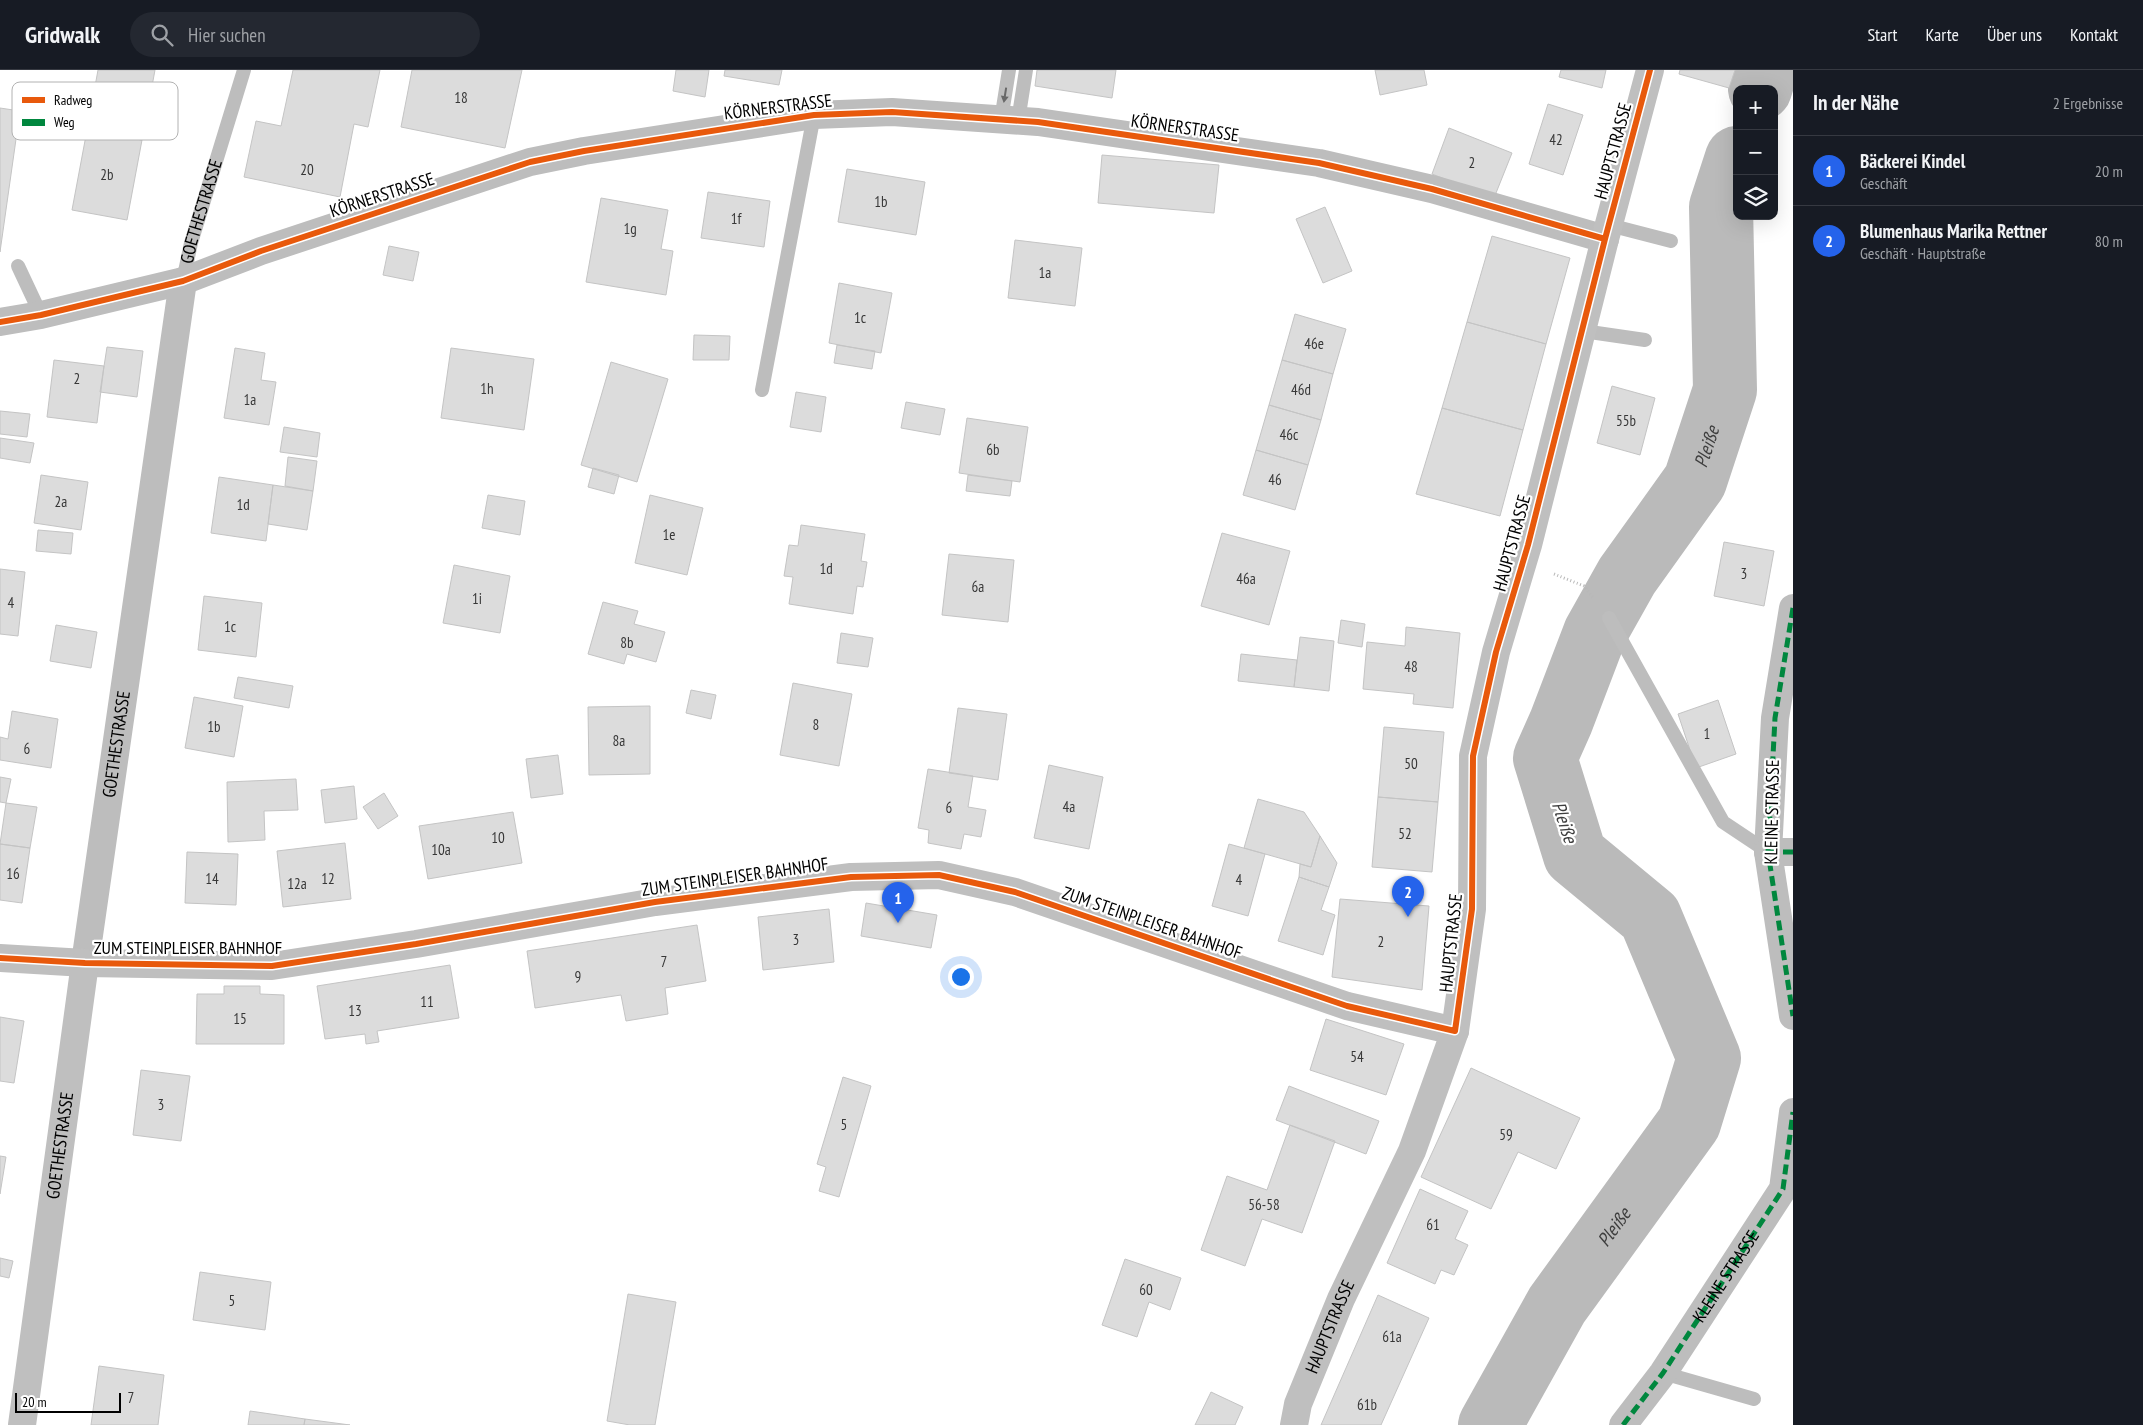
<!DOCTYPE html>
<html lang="de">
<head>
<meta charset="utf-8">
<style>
	body { margin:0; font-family:"PT Sans Narrow",sans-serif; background:#242831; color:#f1f3f6 }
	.controls { position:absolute; right:15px; top:15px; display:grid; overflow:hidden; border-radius:10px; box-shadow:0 5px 20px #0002 }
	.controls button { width:45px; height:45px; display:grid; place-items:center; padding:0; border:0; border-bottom:1px solid #363941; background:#171b24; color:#f1f3f6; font:25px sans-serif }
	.scale { position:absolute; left:15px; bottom:12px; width:106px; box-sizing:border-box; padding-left:5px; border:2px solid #000; border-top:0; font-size:14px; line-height:18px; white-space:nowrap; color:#000; -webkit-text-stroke:4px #fff; paint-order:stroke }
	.you { position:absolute; left:960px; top:906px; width:18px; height:18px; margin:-12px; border:4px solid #fff; border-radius:50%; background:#1a73e8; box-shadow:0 0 0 8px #1a73e833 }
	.badge { display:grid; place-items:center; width:32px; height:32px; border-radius:50%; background:#2563eb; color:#fff; font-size:16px; font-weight:700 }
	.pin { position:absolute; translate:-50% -41px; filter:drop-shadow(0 1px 2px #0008) }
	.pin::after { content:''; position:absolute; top:26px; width:18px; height:15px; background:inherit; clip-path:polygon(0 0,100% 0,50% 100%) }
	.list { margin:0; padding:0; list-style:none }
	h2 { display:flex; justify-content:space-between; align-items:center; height:65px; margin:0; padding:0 20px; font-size:21px }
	h2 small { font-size:16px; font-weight:400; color:#9ea1a6 }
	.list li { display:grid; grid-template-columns:32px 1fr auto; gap:15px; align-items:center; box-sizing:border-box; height:70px; padding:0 20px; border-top:1px solid #363941 }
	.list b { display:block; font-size:19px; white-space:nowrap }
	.list p { margin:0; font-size:16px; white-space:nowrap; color:#9ea1a6 }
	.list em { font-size:16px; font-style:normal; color:#9ea1a6 }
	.icon { flex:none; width:28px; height:28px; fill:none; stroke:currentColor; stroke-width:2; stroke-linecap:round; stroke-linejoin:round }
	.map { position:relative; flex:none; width:1793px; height:1355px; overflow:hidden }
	header { display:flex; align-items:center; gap:30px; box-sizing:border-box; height:70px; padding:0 25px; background:#171b24; border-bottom:1px solid #363941 }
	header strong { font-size:24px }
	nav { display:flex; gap:28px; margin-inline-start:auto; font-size:18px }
	.search { width:350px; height:45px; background:#242831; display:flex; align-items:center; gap:12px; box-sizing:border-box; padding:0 18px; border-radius:28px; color:#9ea1a6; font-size:19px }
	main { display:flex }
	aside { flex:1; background:#171b24 }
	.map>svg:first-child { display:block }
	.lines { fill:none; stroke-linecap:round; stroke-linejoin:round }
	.river { stroke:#bababa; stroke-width:64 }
	.building { fill:#dcdcdc; stroke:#c4c4c4 }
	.path { stroke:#b8b8b8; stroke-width:3; stroke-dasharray:1 2.5; stroke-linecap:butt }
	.lane { stroke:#bdbdbd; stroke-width:14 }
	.street { stroke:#bdbdbd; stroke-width:28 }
	.secondary { stroke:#bfbfbf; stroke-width:28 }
	.quiet { stroke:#00873e; stroke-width:5; stroke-dasharray:10 5; stroke-linecap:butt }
	.cycleway-casing { stroke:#fff; stroke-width:9 }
	.cycleway { stroke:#e8590c; stroke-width:6 }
	.oneway { fill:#686868 }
	.labels { text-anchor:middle; stroke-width:4.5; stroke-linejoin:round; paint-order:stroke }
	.number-label { font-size:15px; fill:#373737 }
	.street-label { font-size:18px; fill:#000; stroke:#fff }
	.water-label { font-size:19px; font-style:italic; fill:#3e3e3e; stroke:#fff }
	.key { fill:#fff; stroke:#b2b2b2; stroke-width:1 }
	.key-label { font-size:14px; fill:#000 }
</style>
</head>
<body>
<header>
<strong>Gridwalk</strong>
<div class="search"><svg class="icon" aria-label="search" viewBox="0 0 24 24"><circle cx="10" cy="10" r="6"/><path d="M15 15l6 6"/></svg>Hier suchen</div>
<nav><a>Start</a><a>Karte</a><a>Über uns</a><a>Kontakt</a></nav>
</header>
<main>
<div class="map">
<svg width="1793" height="1355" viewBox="0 0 1793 1355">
	<rect width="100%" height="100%" fill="#fff"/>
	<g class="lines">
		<!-- river -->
		<g class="river">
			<path d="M1760 19 1766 0"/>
			<path id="s1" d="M1490 1355 1557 1235 1689 1053 1709 988 1650 847 1575 785 1545 688 1561 652 1595 563 1627 506 1695 411 1725 320 1721 137 1737 88"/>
		</g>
	</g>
	<!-- building -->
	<path class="building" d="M98 0H155L142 70 87 60Z
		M293 0H380L368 57 354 54 340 127 244 107 256 51 281 56Z
		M412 0H522L505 78 401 57Z
		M676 0H709L705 27 673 21Z
		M725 0H782L779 15 724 6Z
		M1037 0H1116L1112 28 1035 16Z
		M1375 0H1424L1427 15 1380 25Z
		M1561 0H1606L1602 18 1559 7Z
		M1680 0H1735L1729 18 1679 4Z
		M1548 34 1583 45 1563 105 1529 94Z
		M0 38 20 41 0 182Z
		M1449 58 1512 83 1494 128 1432 104Z
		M87 60 142 70 127 150 72 140Z
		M1102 85 1219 95 1214 143 1098 133Z
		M847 99 925 112 916 165 838 152Z
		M708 122 770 131 764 177 701 168Z
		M601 128 668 140 661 179 673 181 666 225 586 212Z
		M1325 137 1352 201 1323 213 1296 149Z
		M1492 166 1570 188 1546 274 1467 252Z
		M1015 170 1082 178 1075 236 1008 228Z
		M389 176 419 182 413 211 383 205Z
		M839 213 892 223 881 283 829 273Z
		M1295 244 1346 259 1333 304 1282 290Z
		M1467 252 1546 274 1523 360 1442 338Z
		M694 265 730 266 729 290H693Z
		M837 275 875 281 872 299 834 293Z
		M107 277 143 281 137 327 100 322Z
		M235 278 265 283 261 310 276 312 269 355 224 348Z
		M451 278 534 289 524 360 441 348Z
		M54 290 104 296 97 353 47 347Z
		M1282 290 1333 304 1321 350 1269 335Z
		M611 292 668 309 637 412 581 395Z
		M1612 316 1655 328 1640 385 1597 373Z
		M796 322 826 327 821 362 790 357Z
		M906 332 945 339 940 365 901 358Z
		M1269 335 1321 350 1308 395 1256 380Z
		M1442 338 1523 360 1500 446 1416 424Z
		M0 341 30 344 27 367 0 364Z
		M967 348 1028 357 1020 412 959 403Z
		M284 357 320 363 317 387 280 382Z
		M0 368 34 373 30 393 0 388Z
		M1256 380 1308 395 1295 440 1243 425Z
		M288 387 317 391 313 421 285 416Z
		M593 398 619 405 614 424 588 417Z
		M41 405 88 412 81 460 34 453Z
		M968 405 1012 411 1010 426 966 421Z
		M219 407 273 415 266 471 211 463Z
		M273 415 313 421 307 460 268 454Z
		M488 425 525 431 520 465 482 458Z
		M650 425 703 438 687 505 635 493Z
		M801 455 865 464 861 491 867 492 863 517 857 516 853 544 789 534 793 507 784 506 789 475 798 476Z
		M38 460 73 463 71 484 36 481Z
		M1222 463 1290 481 1269 555 1201 536Z
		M1724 472 1774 481 1764 536 1714 526Z
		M949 484 1014 490 1008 552 942 545Z
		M454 495 510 506 500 563 443 553Z
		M0 499 25 502 18 566 0 564Z
		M204 526 262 533 256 587 198 580Z
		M603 532 638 541 634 554 665 562 656 592 627 584 624 594 588 584Z
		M1341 550 1365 554 1362 577 1338 573Z
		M56 555 97 562 91 598 50 591Z
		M1406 557 1460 563 1453 638 1413 634 1414 624 1363 619 1367 572 1405 576Z
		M841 563 873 568 868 597 837 593Z
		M1300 567 1334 571 1329 621 1294 617Z
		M1241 584 1297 590 1294 617 1238 611Z
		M238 607 293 616 289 638 234 628Z
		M793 613 852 624 839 696 780 685Z
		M691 620 716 625 711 649 686 643Z
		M194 627 243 636 234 687 185 678Z
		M1718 630 1736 684 1696 698 1678 644Z
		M650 636V704L589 705 588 637Z
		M958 638 1007 644 998 710 949 703Z
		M12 641 58 649 51 698 0 690V667L8 669Z
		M1384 657 1444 662 1438 732 1378 727Z
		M558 685 563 724 531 728 526 689Z
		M1049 695 1103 707 1089 779 1034 768Z
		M928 699 973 706 968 737 986 740 981 767 964 764 961 779 928 773 929 760 918 758Z
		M0 707 11 709 6 733 0 732Z
		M296 709 298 740 264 741 265 770 228 772 227 712Z
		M354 716 357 749 325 753 321 720Z
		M384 723 398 746 378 759 363 737Z
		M1378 727 1438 732 1432 802 1372 797Z
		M1258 729 1304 742 1320 766 1311 797 1244 778Z
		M6 733 37 737 30 778 0 774Z
		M513 742 522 793 428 809 419 756Z
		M1320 766 1337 793 1329 817 1299 807 1300 794 1311 797Z
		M345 773 351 829 283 837 277 781Z
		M0 774 30 778 22 833 0 830Z
		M1229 774 1265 784 1248 846 1212 836Z
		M187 782 238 784 236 835 185 833Z
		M1299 807 1329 817 1321 840 1335 845 1323 885 1278 871Z
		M1340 829 1429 836 1422 920 1332 907Z
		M866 833 937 845 931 878 861 866Z
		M829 839 834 892 763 900 758 847Z
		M697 855 706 911 665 918 668 944 626 951 621 925 535 938 527 881Z
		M450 895 459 948 377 961 379 972 366 974 365 964 325 969 317 916Z
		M224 916H260V924L284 925V974H196L197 924H224Z
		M0 947 24 951 14 1013 0 1011Z
		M1326 949 1404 974 1386 1025 1310 1000Z
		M1471 998 1580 1048 1556 1099 1518 1082 1491 1139 1421 1107Z
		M141 1000 190 1006 181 1071 133 1065Z
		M843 1007 871 1016 839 1127 819 1121 826 1097 817 1094Z
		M1289 1016 1379 1051 1366 1084 1276 1050Z
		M1290 1055 1335 1071 1302 1163 1262 1149 1245 1196 1201 1180 1227 1106 1267 1120Z
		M0 1086 6 1087 0 1124Z
		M1420 1119 1468 1141 1455 1169 1468 1175 1454 1205 1441 1200 1435 1214 1387 1193Z
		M0 1188 13 1191 9 1208 0 1206Z
		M1125 1189 1181 1208 1170 1240 1149 1232 1137 1267 1102 1255Z
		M200 1202 271 1212 265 1260 193 1250Z
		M628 1224 676 1232 655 1355H630L607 1351Z
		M1378 1225 1429 1248 1381 1355H1321Z
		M99 1296 164 1305 158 1355H91Z
		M1211 1322 1243 1337 1235 1355H1195Z
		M250 1341 305 1349 304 1355H248Z
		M305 1349 350 1355H304Z"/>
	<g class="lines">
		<!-- path -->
		<path class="path" d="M1554 504 1584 516 1594 529"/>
		<!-- lane -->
		<g class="lane">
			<path d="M1001 50 1009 0"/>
			<path d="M1018 51 1026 0"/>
			<path d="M1609 155 1671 171"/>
			<path d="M18 196 41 245"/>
			<path id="s2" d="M183 211 191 173 244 0"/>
			<path d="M1583 261 1645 270"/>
			<path d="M762 320 814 45"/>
			<path d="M1609 548 1723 752 1768 782"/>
			<path d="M1663 1303 1754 1329"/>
		</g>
		<!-- street -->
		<g class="street">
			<path d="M0 252 41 245 183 211 261 181 530 92 584 81 814 45 892 42 1038 52 1319 93 1432 119 1605 169"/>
			<path d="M1793 538 1775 648 1768 782 1793 946"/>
			<path d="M1768 782H1793"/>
			<path id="s3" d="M85 893 183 211"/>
			<path id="s4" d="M1623 1355 1663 1303 1783 1119 1793 1042"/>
		</g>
		<!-- secondary -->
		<g class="secondary">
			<path d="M0 888 85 893 272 896 416 874 655 832 851 807 939 805 1015 822 1347 936 1455 961"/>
			<path id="s5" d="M22 1355 85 893"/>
			<path id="s6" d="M1294 1355 1298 1334 1341 1229 1412 1081 1455 961 1472 839 1473 686 1496 582 1528 475 1605 169 1650 0"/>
		</g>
		<!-- quiet -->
		<path class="quiet" d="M1793 538 1775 648 1768 782 1793 946
			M1768 782H1793
			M1623 1355 1663 1303 1783 1119 1793 1042"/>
		<!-- cycleway casing -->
		<g class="cycleway-casing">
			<path id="cycleway" d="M0 252 41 245 183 211 261 181 530 92 584 81 814 45 892 42 1038 52 1319 93 1432 119 1605 169
				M0 888 85 893 272 896 416 874 655 832 851 807 939 805 1015 822 1347 936 1455 961 1472 839 1473 686 1496 582 1528 475 1605 169 1650 0"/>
		</g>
		<!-- cycleway -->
		<use href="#cycleway" class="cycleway"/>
	</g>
	<!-- one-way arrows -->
	<defs><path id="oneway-solid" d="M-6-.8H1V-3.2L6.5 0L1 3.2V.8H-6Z" transform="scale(1.25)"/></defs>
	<use class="oneway" href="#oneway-solid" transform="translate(1005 25) rotate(99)"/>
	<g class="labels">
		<!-- number labels -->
		<g class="number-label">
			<text x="461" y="33">18</text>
			<text x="1556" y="75">42</text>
			<text x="1472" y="98">2</text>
			<text x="307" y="105">20</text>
			<text x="107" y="110">2b</text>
			<text x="881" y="137">1b</text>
			<text x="736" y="154">1f</text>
			<text x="630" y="164">1g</text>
			<text x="1045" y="208">1a</text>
			<text x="860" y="253">1c</text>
			<text x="1314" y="279">46e</text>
			<text x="77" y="314">2</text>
			<text x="487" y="324">1h</text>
			<text x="1301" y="325">46d</text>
			<text x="250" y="335">1a</text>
			<text x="1626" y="356">55b</text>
			<text x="1289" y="370">46c</text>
			<text x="993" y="385">6b</text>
			<text x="1275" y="415">46</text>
			<text x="61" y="437">2a</text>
			<text x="243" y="440">1d</text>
			<text x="669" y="470">1e</text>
			<text x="826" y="504">1d</text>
			<text x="1744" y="509">3</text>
			<text x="1246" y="514">46a</text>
			<text x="978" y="522">6a</text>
			<text x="477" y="534">1i</text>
			<text x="11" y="538">4</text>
			<text x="230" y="562">1c</text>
			<text x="627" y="578">8b</text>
			<text x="1411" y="602">48</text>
			<text x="816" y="660">8</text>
			<text x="214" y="662">1b</text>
			<text x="1707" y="669">1</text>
			<text x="619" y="676">8a</text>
			<text x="27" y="684">6</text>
			<text x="1411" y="699">50</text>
			<text x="1069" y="742">4a</text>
			<text x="949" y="743">6</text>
			<text x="1405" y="769">52</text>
			<text x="498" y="773">10</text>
			<text x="441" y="785">10a</text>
			<text x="13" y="809">16</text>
			<text x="212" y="814">14</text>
			<text x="328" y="814">12</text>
			<text x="1239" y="815">4</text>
			<text x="297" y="819">12a</text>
			<text x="796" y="875">3</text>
			<text x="1381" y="877">2</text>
			<text x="664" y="897">7</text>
			<text x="578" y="912">9</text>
			<text x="427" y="937">11</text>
			<text x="355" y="946">13</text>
			<text x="240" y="954">15</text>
			<text x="1357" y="992">54</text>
			<text x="161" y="1040">3</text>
			<text x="844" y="1060">5</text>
			<text x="1506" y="1070">59</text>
			<text x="1264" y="1140">56-58</text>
			<text x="1433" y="1160">61</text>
			<text x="1146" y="1225">60</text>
			<text x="232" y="1236">5</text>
			<text x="1392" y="1272">61a</text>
			<text x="131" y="1333">7</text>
			<text x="1367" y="1340">61b</text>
		</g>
		<!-- street labels -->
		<g class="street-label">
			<text transform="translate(778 37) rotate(-7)" y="6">KÖRNERSTRASSE</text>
			<text transform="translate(1185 58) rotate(8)" y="6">KÖRNERSTRASSE</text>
			<text transform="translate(1613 81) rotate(-75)" y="6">HAUPTSTRASSE</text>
			<text transform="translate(382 125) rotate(-18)" y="6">KÖRNERSTRASSE</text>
			<text dy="6" stroke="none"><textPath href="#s2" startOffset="72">GOETHESTRASSE</textPath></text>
			<text transform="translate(1512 473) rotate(-75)" y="6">HAUPTSTRASSE</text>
			<text dy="6" stroke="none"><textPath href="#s3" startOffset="221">GOETHESTRASSE</textPath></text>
			<text transform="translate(1772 742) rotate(-89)" y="6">KLEINE STRASSE</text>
			<text transform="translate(735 807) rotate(-8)" y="6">ZUM STEINPLEISER BAHNHOF</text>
			<text transform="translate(1152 853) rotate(19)" y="6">ZUM STEINPLEISER BAHNHOF</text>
			<text transform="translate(1451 873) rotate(-84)" y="6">HAUPTSTRASSE</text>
			<text x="188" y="884">ZUM STEINPLEISER BAHNHOF</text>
			<text dy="6" stroke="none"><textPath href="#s5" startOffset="282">GOETHESTRASSE</textPath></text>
			<text dy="6" stroke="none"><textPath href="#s4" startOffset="181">KLEINE STRASSE</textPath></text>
			<text dy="6" stroke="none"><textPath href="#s6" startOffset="105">HAUPTSTRASSE</textPath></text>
		</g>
		<!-- water labels -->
		<g class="water-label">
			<text dy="7" stroke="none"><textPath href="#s1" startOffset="1135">Pleiße</textPath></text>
			<text transform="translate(1565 752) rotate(72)" y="7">Pleiße</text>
			<text dy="7" stroke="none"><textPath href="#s1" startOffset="234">Pleiße</textPath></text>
		</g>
	</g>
	<!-- legend -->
	<rect x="12" y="12" width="166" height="58" rx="8" class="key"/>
	<rect x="22" y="27" width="23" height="6" fill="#e8590c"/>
	<rect x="22" y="49" width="23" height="7" fill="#00873e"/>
	<g class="key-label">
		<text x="54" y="35">Radweg</text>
		<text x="54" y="57">Weg</text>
	</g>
</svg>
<div class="controls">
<button>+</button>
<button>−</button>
<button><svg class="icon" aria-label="layers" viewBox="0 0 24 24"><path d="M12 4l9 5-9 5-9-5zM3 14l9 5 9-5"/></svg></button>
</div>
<div class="scale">20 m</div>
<div class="you"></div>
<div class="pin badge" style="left:898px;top:853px">1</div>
<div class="pin badge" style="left:1408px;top:847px">2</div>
</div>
<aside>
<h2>In der Nähe<small>2 Ergebnisse</small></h2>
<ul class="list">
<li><span class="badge">1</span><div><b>Bäckerei Kindel</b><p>Geschäft</p></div><em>20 m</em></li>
<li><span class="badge">2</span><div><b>Blumenhaus Marika Rettner</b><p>Geschäft · Hauptstraße</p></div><em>80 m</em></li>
</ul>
</aside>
</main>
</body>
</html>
